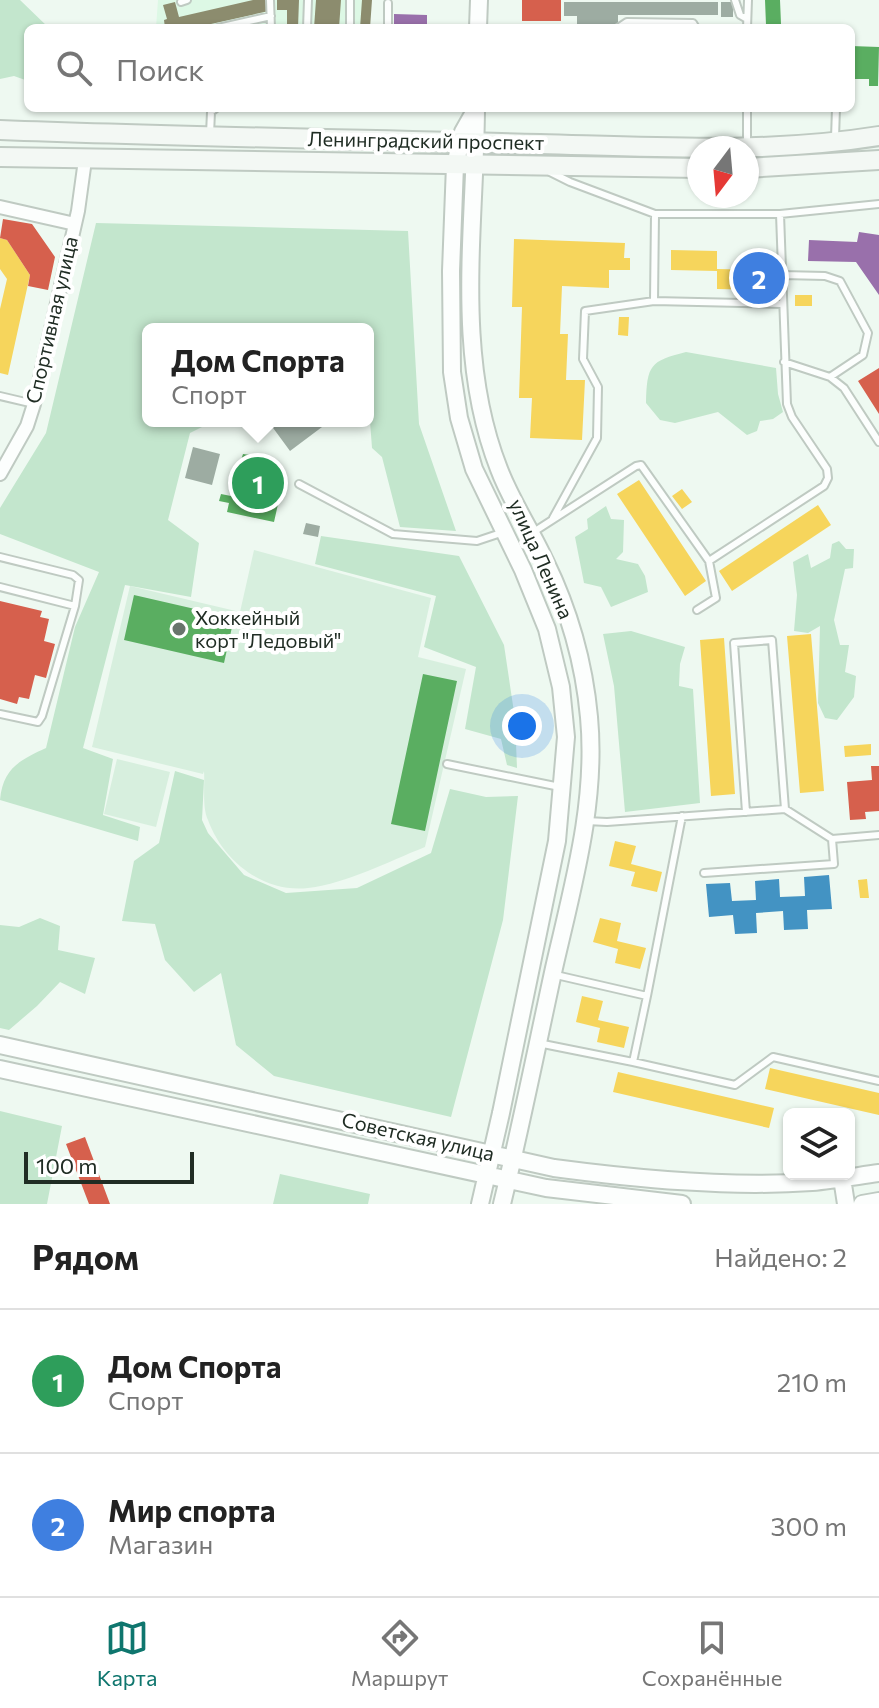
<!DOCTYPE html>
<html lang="ru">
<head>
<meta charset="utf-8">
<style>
	body { margin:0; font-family:Commissioner,sans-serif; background:#f2f2f2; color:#222 }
	.controls { position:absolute; right:24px; bottom:24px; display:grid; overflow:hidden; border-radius:12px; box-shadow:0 2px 6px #0004 }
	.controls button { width:72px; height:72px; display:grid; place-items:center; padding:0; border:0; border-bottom:2px solid #e0e0e0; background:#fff; color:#222; font:40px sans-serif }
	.compass { position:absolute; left:687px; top:136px; width:72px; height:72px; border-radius:50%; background:#fff; box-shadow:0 2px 6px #0004; rotate:196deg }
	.scale { position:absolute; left:24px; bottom:20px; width:170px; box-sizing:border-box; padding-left:8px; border:4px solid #202d24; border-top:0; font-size:22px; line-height:28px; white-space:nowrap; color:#202d24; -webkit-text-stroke:6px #fff; paint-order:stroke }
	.you { position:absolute; left:522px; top:726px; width:28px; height:28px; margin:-20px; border:6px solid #fff; border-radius:50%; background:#1a73e8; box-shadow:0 0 0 12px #1a73e833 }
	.badge { display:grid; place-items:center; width:52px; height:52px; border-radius:50%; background:#0f766e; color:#fff; font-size:26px; font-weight:700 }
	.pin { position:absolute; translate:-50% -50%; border:4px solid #fff; box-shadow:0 2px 8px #0006 }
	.popup { position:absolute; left:142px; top:323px; width:232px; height:104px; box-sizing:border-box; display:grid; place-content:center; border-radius:12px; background:#fff; filter:drop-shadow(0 2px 6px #0005); font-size:26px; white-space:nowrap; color:#767676 }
	.popup b { font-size:30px; color:#222 }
	.popup::after { content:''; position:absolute; left:50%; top:100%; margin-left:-16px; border:16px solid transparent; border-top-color:#fff }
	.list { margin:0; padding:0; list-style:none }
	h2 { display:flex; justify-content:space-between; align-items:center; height:104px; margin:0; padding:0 32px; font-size:34px }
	h2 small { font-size:26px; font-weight:400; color:#767676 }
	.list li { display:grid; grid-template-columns:52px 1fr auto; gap:24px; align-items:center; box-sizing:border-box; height:144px; padding:0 32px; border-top:2px solid #e0e0e0 }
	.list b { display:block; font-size:30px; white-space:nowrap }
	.list p { margin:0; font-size:26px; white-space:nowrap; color:#767676 }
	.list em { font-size:26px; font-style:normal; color:#767676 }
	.icon { flex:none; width:44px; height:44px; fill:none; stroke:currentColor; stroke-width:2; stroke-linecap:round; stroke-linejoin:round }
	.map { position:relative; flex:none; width:879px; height:1204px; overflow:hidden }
	.search { position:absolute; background:#fff; box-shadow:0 2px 6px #0004; left:24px; right:24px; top:24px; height:88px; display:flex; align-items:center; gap:20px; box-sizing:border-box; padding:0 28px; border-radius:12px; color:#767676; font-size:30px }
	.sheet { height:392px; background:#fff }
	nav { display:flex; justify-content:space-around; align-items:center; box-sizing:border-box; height:112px; border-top:2px solid #e0e0e0; background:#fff; font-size:22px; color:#767676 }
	nav a { display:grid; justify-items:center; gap:4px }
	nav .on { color:#0f766e }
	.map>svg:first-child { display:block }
	.built { fill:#ddf8e5 }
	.green { fill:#d7efde }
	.forest { fill:#c3e6cd }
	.homes { fill:#f6d55c }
	.shops { fill:#d6604d }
	.offices { fill:#9970ab }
	.schools { fill:#4393c3 }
	.public { fill:#5aae61 }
	.industry { fill:#8c8c6e }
	.building { fill:#9daca2 }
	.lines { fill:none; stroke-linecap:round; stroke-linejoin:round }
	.service-casing { stroke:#bfcac2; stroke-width:10 }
	.minor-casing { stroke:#bfcac2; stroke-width:16 }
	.tertiary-casing { stroke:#bfcac2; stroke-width:20 }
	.secondary-casing { stroke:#bfcac2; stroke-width:22 }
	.service { stroke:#fcfefd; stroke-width:6 }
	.minor { stroke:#fcfefd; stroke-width:12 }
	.tertiary { stroke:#fcfefd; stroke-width:16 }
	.secondary { stroke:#f3f8f4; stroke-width:18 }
	.poi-dot { fill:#68746c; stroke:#fff; stroke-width:3 }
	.labels { text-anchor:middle; stroke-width:8; stroke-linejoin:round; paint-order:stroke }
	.street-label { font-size:20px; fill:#202d24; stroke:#fff }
	.poi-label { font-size:20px; fill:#202d24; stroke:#fff; text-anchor:start }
</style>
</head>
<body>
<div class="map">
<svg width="879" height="1204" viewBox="0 0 879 1204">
	<rect width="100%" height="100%" fill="#eef9f1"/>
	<!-- built -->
	<path class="built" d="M158 0H369V28H156Z"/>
	<!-- green -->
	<path class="green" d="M254 550 431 598 418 657 466 669 425 847C387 862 348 883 308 888 263 893 223 861 208 820 202 807 205 786 204 771L203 774 92 747 130 586 240 612Z
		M117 759 170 772 156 827 104 814Z"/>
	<!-- forest -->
	<path class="forest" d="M0 0H20L49 28H28V81L14 76 0 79Z
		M96 223 408 231 419 424 456 531 400 527 382 457 372 448 368 394V329H148V421H214L190 433 168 520 199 543 191 597 125 585 83 748 113 759 103 815 140 827 138 841 0 800C3 768 20 760 46 748L75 627 99 572 0 534V508L46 433Z
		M686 352 776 368 778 394 783 412 773 419 760 421 757 431 747 435 718 412 675 423 660 420 646 403C647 365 650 361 686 352Z
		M606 506 611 519 624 520 623 552 616 559 638 564 645 576 648 592 611 607 601 587 584 583 575 537 588 529 587 519Z
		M321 536 459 556 504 645 515 719 517 768 507 765 501 739 465 729 476 667 424 647 436 596 315 564Z
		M839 541 846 549H854L853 568 845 569 834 620 840 645H849L845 672 856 676 854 697 837 720 825 718 818 703 820 626 808 633 794 631 797 595 793 562 808 554 811 568 830 558 832 544Z
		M631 631 685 647 680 664 679 686 693 689 700 803 625 812 614 686 603 634Z
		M175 771 204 780 202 820 208 833 244 875 286 893 357 888 431 853 450 789 486 797 518 796 503 920 451 1117 274 1076 236 1045 221 973 194 992 165 960 155 924 122 921 134 861 159 843Z
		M40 918 60 926 58 950 95 958 85 994 60 982 37 1006 9 1030 0 1028V925L19 927Z
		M0 1111 62 1126 47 1204H0Z
		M280 1174 370 1194 368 1204H273Z"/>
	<!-- homes -->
	<path class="homes" d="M0 238 7 240 30 275 8 375 0 373V309L7 279 0 269Z
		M514 239 625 243 624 258H630V270H609V288L562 286 560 334H568L566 380H585L582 440 530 438 532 398H519L522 307H512Z
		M671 250 717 251V271L671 270Z
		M717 269 766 270V290L717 289Z
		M795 295H812V306H795Z
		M619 317H629L628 336 618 335Z
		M639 480 706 581 685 596 617 494Z
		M682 489 692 502 682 509 672 496Z
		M818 505 831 525 732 591 719 571Z
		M811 634 824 791 800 793 787 636Z
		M724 638 735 794 711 796 700 640Z
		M871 744V755L845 757 844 746Z
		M615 841 636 846 631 864 662 872 657 892 631 886 635 872 609 866Z
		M867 879 869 898H860L858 880Z
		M600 918 621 923 617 941 646 948 640 969 615 963 618 949 593 942Z
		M582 996 603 1001 598 1020 629 1027 624 1048 597 1042 600 1028 576 1022Z
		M770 1068 879 1093V1115L765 1089Z
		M618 1072 774 1108 769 1128 613 1092Z"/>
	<!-- shops -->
	<path class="shops" d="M522 0H561V21H522Z
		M3 219 32 224 55 257 48 290 28 286 30 275 7 240 0 238Z
		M879 368V414L858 381Z
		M0 601 42 611 40 617 49 619 44 641 55 644 46 678 35 675 29 699 19 697 17 704 0 699Z
		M871 766H879V811L865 812 866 819 850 820 847 782 872 780Z
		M85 1137 110 1204H89L66 1144Z"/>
	<!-- offices -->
	<path class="offices" d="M394 14 427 15V28H394Z
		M859 232 879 235V295L856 262 808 261 809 240 857 242Z"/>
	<!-- schools -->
	<path class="schools" d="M829 875 832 909 807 910 808 929 784 930 783 911 756 913 757 933 735 934 733 915 709 917 706 884 730 883 732 901 756 900 755 881 779 879 780 897 805 896 804 877Z"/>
	<!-- public -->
	<path class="public" d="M765 0H780L781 24 766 25Z
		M851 46 879 47 878 86H869V79H851Z
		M243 454 250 455 248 465 285 473 274 522 227 512 229 503 219 501 221 494 231 496 238 463H240Z
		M134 595 234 618 224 663 124 640Z
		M423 674 457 681 425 831 391 824Z"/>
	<!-- industry -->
	<path class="industry" d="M253 0H267L269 11 193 28H165L164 20 167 19 163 5 175 2 179 17Z
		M277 0H299L298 28H287V10H277Z
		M316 0H341L339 28H314Z
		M362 0H372L370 28H360Z"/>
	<!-- building -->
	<path class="building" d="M564 2H718V15H618V24H577V16H564Z
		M721 2H733V17H721Z
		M268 421H330L290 451Z
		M193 447 220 454 212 485 185 478Z
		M306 523 320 526 318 537 303 534Z"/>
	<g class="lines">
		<!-- service casing -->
		<g class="service-casing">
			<path id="service" d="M270 0 271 28
				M735 0 740 15 747 19
				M181 2 187 0
				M218 28 271 16
				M307 28 308 0
				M350 28V0
				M388 28V3
				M618 28 627 22 693 23 696 28
				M747 28 748 0
				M210 134 211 112 216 108
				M835 138 836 108
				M747 144V108
				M550 172 570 182 655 214H780L879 204
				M782 275 825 276 840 281 868 333 863 355 830 377 784 362
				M654 301 782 304
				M830 377 844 388 879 442
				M0 396 34 404
				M299 484 393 534 477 541 501 533
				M553 518 597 438 598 387 583 359 585 311 654 301 655 214
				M532 533 636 466 641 465 709 561 824 486 828 478 827 469 792 417 787 404 780 214
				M0 557 73 575 79 580 75 606 42 716 38 722 0 714
				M0 587 75 606
				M697 610 716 598 709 561
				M447 764 560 787
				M746 812 734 643 772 640 785 809
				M586 821 607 822 785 809 832 839 879 835
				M704 873 834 864 832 839
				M556 975 647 996 633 1062 735 1085 773 1057 879 1081
				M647 996 682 816
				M538 1043 633 1062"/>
		</g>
		<!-- minor casing -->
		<g class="minor-casing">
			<path id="minor" d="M0 207 75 224
				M0 474 27 426 34 404 78 211 85 160"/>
		</g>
		<!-- tertiary casing -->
		<g class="tertiary-casing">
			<path id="tertiary" d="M478 28 479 0
				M476 109 463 132 455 165 451 271 452 372 459 418 474 469 523 570 547 629 561 687 566 737 557 841 501 1113 480 1204
				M476 110C475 229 454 355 499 469 511 501 531 530 545 561 569 610 584 663 589 717 597 802 573 885 554 968 537 1046 521 1126 502 1204
				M0 1045 554 1168C637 1179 729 1188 812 1182 834 1180 857 1176 879 1173
				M0 1069 546 1188 682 1204
				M842 1178 846 1204
				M862 1204 879 1201"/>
		</g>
		<!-- secondary casing -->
		<g class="secondary-casing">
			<path id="secondary" d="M0 130C180 137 360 139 540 144 652 147 768 154 879 136
				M0 157 699 168
				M747 168 879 160"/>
		</g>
		<!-- service -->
		<use href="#service" class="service"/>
		<!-- minor -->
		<use href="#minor" class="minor"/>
		<!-- tertiary -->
		<use href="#tertiary" class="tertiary"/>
		<!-- secondary -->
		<use href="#secondary" class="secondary"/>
	</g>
	<!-- markers -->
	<circle class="poi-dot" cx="179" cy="629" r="8"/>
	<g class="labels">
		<!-- street labels -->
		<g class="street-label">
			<text transform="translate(426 141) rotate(1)" y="7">Ленинградский проспект</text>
			<text transform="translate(52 320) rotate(-77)" y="7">Спортивная улица</text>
			<text transform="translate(541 559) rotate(66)" y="7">улица Ленина</text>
			<text transform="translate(418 1137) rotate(13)" y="7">Советская улица</text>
		</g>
		<!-- poi labels -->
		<g class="poi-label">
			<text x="195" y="625">Хоккейный<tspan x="195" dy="23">корт "Ледовый"</tspan></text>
		</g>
	</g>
</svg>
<div class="controls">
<button><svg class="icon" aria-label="layers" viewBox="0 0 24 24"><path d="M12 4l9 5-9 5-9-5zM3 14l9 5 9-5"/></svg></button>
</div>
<svg class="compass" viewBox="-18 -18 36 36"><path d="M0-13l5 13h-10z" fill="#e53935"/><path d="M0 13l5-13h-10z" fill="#767676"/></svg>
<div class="scale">100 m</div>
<div class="you"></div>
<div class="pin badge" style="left:258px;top:483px;background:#2e9e5b">1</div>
<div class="popup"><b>Дом Спорта</b>Спорт</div>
<div class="pin badge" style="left:759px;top:278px;background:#3f7fe0">2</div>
<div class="search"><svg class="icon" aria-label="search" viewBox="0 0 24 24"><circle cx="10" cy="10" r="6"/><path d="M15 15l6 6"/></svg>Поиск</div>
</div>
<section class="sheet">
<h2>Рядом<small>Найдено: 2</small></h2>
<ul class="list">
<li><span class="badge" style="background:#2e9e5b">1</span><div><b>Дом Спорта</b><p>Спорт</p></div><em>210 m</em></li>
<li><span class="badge" style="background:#3f7fe0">2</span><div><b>Мир спорта</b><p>Магазин</p></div><em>300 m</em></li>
</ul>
</section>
<nav>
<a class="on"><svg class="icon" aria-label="map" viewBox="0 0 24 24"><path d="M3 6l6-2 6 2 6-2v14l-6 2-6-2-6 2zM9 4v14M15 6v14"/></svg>Карта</a>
<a><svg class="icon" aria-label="directions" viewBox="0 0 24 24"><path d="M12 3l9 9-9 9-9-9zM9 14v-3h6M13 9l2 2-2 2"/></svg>Маршрут</a>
<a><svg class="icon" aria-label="saved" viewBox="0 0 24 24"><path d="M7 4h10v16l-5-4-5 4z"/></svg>Сохранённые</a>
</nav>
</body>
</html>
